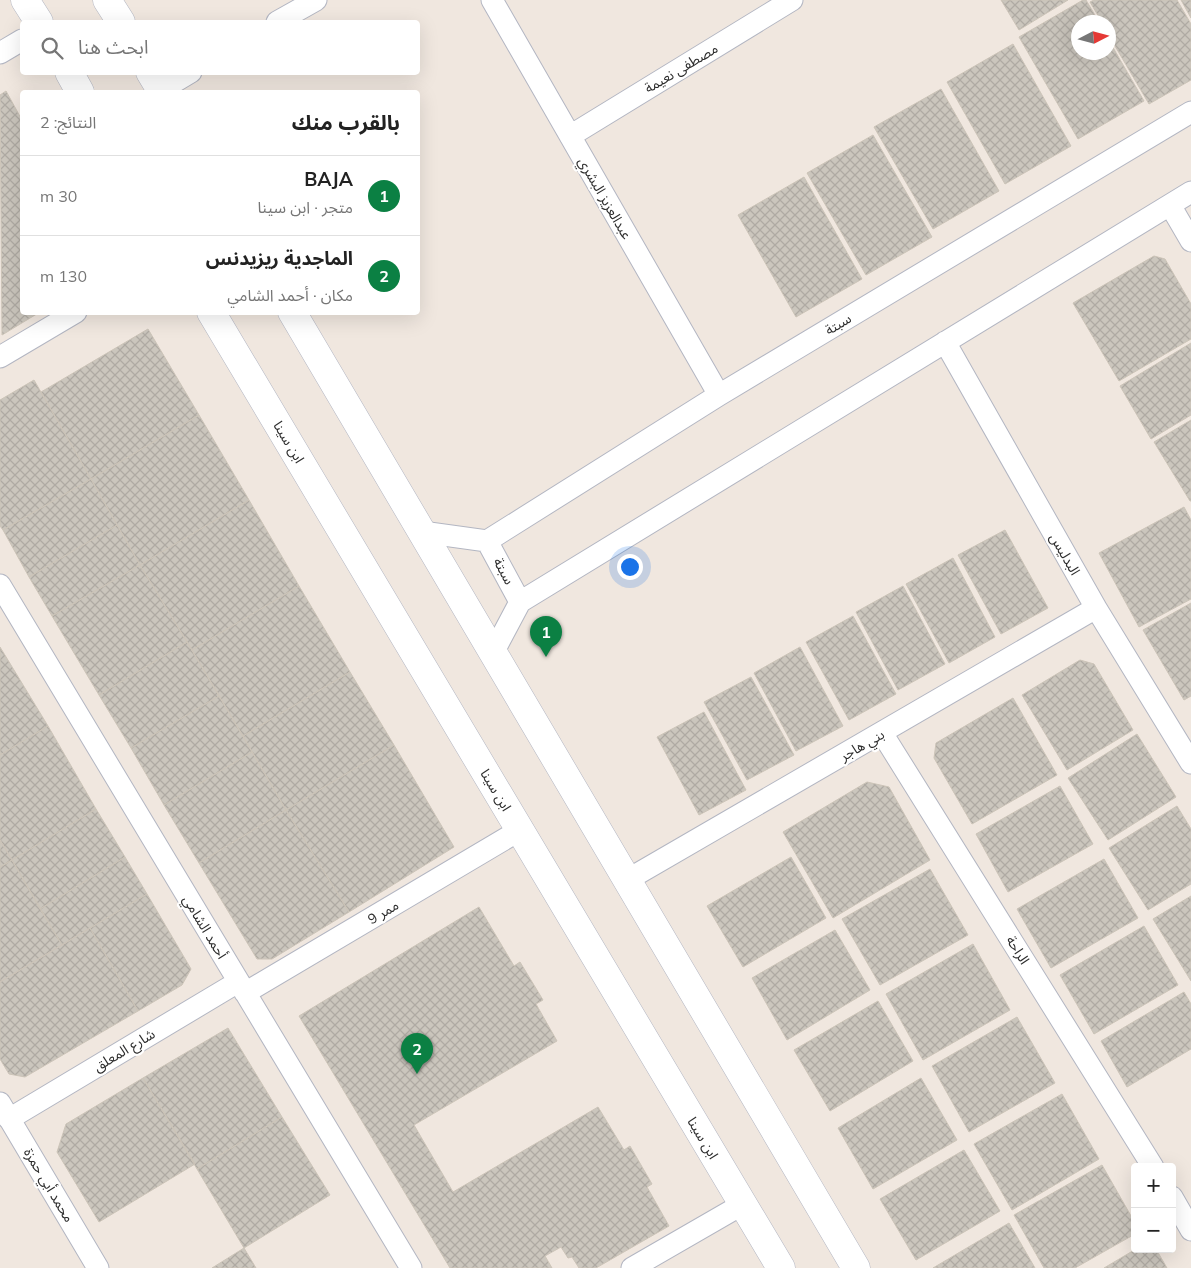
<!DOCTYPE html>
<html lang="ar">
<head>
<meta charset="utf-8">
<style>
	body { margin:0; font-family:Mulish,"Noto Sans Arabic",sans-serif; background:#f2f2f2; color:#222; direction:rtl }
	.controls { position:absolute; right:15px; bottom:15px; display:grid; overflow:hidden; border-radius:5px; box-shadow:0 5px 20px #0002 }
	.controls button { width:45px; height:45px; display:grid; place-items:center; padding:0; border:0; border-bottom:1px solid #e0e0e0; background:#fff; color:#222; font:25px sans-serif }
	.compass { position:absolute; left:1071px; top:15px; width:45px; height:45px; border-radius:50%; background:#fff; box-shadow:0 5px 20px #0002; rotate:84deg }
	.you { position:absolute; left:629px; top:566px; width:18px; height:18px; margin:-12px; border:4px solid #fff; border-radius:50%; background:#1a73e8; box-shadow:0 0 0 8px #1a73e833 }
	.badge { display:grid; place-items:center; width:32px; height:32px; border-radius:50%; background:#0b8043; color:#fff; font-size:16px; font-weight:700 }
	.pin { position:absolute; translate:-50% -41px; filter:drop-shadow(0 1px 2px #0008) }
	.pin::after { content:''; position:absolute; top:26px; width:18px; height:15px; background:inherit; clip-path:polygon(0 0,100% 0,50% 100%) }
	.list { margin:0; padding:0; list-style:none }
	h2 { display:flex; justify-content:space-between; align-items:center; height:65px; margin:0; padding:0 20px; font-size:21px }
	h2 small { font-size:16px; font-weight:400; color:#767676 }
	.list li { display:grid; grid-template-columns:32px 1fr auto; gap:15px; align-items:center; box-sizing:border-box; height:80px; padding:0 20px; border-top:1px solid #e0e0e0 }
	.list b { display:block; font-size:19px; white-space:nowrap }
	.list p { margin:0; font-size:16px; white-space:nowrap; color:#767676 }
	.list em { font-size:16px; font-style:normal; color:#767676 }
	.icon { flex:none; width:28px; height:28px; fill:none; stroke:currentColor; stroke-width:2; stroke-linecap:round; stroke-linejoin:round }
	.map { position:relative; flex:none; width:1191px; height:1268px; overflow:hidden; direction:ltr }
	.search { position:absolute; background:#fff; box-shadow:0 5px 20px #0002; left:20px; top:20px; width:400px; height:55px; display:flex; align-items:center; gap:12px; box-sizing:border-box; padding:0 18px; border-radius:5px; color:#767676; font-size:19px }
	.panel { position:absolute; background:#fff; box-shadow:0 5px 20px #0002; left:20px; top:90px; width:400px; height:225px; border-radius:5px; direction:rtl }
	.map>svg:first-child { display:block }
	.building { fill:url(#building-cross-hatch); stroke:#ccc4b8 }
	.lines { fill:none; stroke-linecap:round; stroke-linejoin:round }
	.street-casing { stroke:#b3b6c2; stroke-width:23 }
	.secondary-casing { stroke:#b3b6c2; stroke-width:29 }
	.street { stroke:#fff; stroke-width:21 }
	.secondary { stroke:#fff; stroke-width:28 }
	.labels { text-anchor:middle; stroke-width:4.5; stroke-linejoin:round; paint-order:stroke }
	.street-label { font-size:14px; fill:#2d2d2d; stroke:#fff }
</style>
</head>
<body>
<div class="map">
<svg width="1191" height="1268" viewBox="0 0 1191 1268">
	<defs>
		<pattern id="building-cross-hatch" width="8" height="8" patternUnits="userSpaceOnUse" patternTransform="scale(1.25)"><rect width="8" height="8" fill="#cbc6bd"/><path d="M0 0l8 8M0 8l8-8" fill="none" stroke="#afaaa3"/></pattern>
	</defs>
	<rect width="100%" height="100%" fill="#f0e7df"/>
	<!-- building -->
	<path class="building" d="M1001 0H1068L1019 30Z
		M1083 0H1086L1099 22H1078V52H1108V39L1144 101 1078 139 1019 37Z
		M1094 0H1177L1191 24V80L1149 104 1108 34V22H1102L1090 2Z
		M1181 0H1191V18Z
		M1013 44 1071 146 1005 184 947 82Z
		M941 89 999 191 933 229 874 127Z
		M6 91 22 120V312H40L2 335 0 95Z
		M873 135 932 237 866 275 807 173Z
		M804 177 862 279 796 317 738 215Z
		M1154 256 1165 259 1191 304V339L1119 381 1073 303Z
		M148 329 199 415 91 479 41 392Z
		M1191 343V415L1151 439 1120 386Z
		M34 380 91 479 3 530 0 526V400Z
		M199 415 249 500 140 565 91 479Z
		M1191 420V501H1190L1154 442Z
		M91 479 117 525 29 577 3 530Z
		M249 500 299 586 192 650 140 565Z
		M1184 507 1191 520V599L1139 627 1099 553Z
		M117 525 140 565 52 616 29 577Z
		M1005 530 1048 608 1001 634 958 555Z
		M953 558 995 637 949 663 906 584Z
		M140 565 187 642 99 695 52 616Z
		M299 586 350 672 243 736 192 650Z
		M903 586 945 664 898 690 856 612Z
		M1191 603V696L1184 700 1143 630Z
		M853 616 896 694 849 720 806 642Z
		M187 642 219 696 131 748 99 695Z
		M0 647 48 726 0 755Z
		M800 647 843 726 796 751 754 673Z
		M1080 660 1094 664 1133 730 1067 770 1022 695Z
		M350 672 394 745 286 810 243 736Z
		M751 677 794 755 747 780 704 702Z
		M219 696 252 752 164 805 131 748Z
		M1013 698 1057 775 972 824 934 758 936 743Z
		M704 712 746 790 699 815 657 737Z
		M48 726 96 809 12 860 0 840V755Z
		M1137 734 1176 797 1108 840 1068 778Z
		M394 745 454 847 349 912 286 810Z
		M252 752 286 810 199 863 164 805Z
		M867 782 889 787 930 860 833 918 783 832Z
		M1060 786 1093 844 1008 892 976 834Z
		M1177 806 1191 829V884L1148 910 1109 848Z
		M96 809 125 857 40 909 12 860Z
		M286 810 349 912 272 959H257L199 863Z
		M0 840 12 860 0 867Z
		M125 857 147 894 62 945 40 909Z
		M791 857 826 918 743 967 707 906Z
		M1104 859 1138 918 1051 968 1017 909Z
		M12 860 62 945 0 982V867Z
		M930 869 968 935 880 985 842 919Z
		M147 894 191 969 182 985 138 1011 90 928Z
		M1191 896V981L1153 919Z
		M479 907 514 966 520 962 543 1000 536 1004 557 1041 414 1125 453 1192 598 1107 624 1150 630 1146 652 1184 647 1187 669 1226 596 1268H579L572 1257 568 1258 561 1247 545 1256 552 1268H450L299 1016Z
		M1144 926 1178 985 1094 1034 1060 975Z
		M90 928 138 1011 25 1077 9 1074 0 1059V982Z
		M835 930 870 990 787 1040 752 978Z
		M973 944 1010 1010 923 1060 886 994Z
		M1184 992 1191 1004V1049L1127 1087 1101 1041Z
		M878 1001 913 1061 830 1111 794 1050Z
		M1017 1017 1055 1083 969 1132 932 1066Z
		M228 1028 282 1117 197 1169 143 1078Z
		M143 1078 195 1164 99 1222 57 1152 66 1124Z
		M921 1078 957 1140 873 1189 838 1128Z
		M1062 1094 1099 1159 1012 1210 974 1144Z
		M282 1117 330 1195 244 1248 197 1169Z
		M964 1150 1000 1211 916 1260 880 1199Z
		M1102 1165 1135 1223V1234L1075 1268H1044L1014 1215Z
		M1009 1223 1035 1268H933Z
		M244 1248 256 1268H212Z
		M1136 1249H1156L1167 1268H1104Z"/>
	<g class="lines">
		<!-- street casing -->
		<g class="street-casing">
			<path id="street" d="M492 0 719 395
				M277 22 316 0
				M0 53 22 40
				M161 90 191 72
				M570 136 792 0
				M1170 205 1191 241
				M945 342 1096 608 1191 763
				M0 357 76 312
				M422 532 487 541 719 395 1191 112
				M487 541 520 602
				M0 585 411 1268
				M493 653 520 602 1191 192
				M882 733 1153 1167
				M627 880 1096 608
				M245 993 520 830
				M0 1103 98 1268
				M9 1119 238 982
				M1172 1197 1191 1230
				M632 1268 743 1204"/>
		</g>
		<!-- secondary casing -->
		<g class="secondary-casing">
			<path id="secondary" d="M25 0 39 22
				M107 0 121 22
				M69 72 80 92
				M150 72 162 92
				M211 312 781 1268
				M292 312 856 1268"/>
		</g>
		<!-- street -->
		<use href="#street" class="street"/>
		<!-- secondary -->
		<use href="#secondary" class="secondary"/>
	</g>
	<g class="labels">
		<!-- street labels -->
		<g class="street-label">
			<text transform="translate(681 68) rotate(-31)" y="5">مصطفى نعيمة</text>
			<text transform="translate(605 198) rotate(60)" y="5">عبدالعزيز البشري</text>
			<text transform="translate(838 324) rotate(-31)" y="5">سبتة</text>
			<text transform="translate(289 442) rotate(59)" y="5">ابن سينا</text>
			<text transform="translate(1065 554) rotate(60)" y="5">البدليس</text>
			<text transform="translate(504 571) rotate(62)" y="5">سبتة</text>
			<text transform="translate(862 745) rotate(-30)" y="5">بني هاجر</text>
			<text transform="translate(496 790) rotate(59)" y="5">ابن سينا</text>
			<text transform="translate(383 912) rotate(-31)" y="5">ممر 9</text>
			<text transform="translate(205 927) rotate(59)" y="5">أحمد الشامي</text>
			<text transform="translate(1018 950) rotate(58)" y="5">الراحة</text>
			<text transform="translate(124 1050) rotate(-31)" y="5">شارع المعلق</text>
			<text transform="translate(703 1138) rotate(59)" y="5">ابن سينا</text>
			<text transform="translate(49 1185) rotate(59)" y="5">محمد أبي حمزة</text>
		</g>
	</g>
</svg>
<div class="controls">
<button>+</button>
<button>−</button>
</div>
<svg class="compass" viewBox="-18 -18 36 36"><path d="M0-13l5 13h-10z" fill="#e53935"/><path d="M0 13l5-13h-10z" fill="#767676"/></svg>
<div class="you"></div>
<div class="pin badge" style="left:546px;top:657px">1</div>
<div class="pin badge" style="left:417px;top:1074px">2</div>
<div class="search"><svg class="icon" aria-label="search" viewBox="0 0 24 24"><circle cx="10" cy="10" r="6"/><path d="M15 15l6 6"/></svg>ابحث هنا</div>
<section class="panel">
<h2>بالقرب منك<small>النتائج: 2</small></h2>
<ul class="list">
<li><span class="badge">1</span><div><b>BAJA</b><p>متجر · ابن سينا</p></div><em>30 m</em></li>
<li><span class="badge">2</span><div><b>الماجدية ريزيدنس</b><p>مكان · أحمد الشامي</p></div><em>130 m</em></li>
</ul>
</section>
</div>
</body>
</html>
